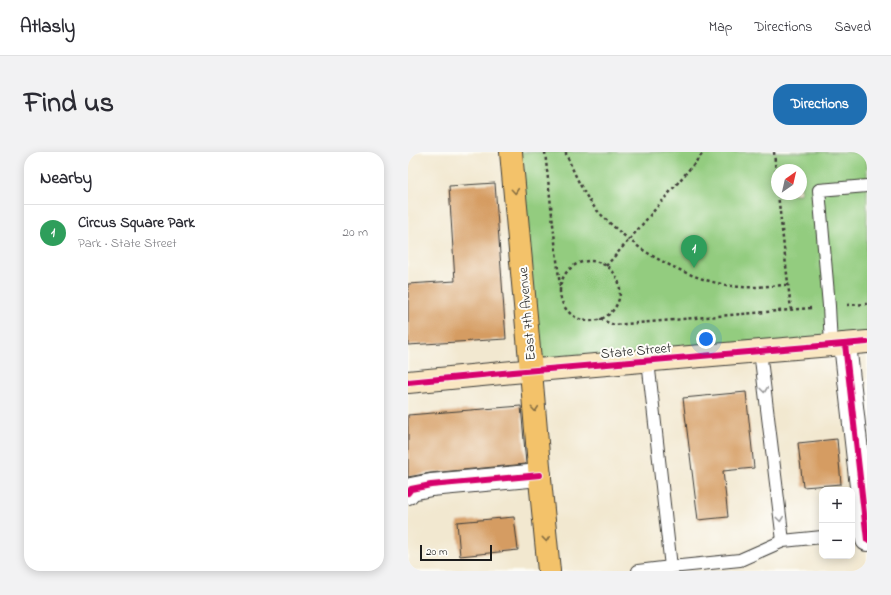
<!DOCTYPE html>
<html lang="en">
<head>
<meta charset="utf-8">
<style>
	body { margin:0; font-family:"Indie Flower",sans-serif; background:#f2f2f3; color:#2b2b33 }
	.controls { position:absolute; right:12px; bottom:12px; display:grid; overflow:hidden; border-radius:8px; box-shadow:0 2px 10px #0003 }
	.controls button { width:36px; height:36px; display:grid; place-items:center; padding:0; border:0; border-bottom:1px solid #e1e1e2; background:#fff; color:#2b2b33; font:20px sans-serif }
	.compass { position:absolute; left:363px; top:12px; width:36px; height:36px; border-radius:50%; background:#fff; box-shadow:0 2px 10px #0003; rotate:34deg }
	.scale { position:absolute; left:12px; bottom:10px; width:72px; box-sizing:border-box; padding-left:4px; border:2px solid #1c1c1c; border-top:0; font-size:11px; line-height:14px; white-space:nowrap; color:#1c1c1c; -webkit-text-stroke:3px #fdfcf7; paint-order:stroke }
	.you { position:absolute; left:298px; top:187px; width:14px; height:14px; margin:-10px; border:3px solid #fff; border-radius:50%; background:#1a73e8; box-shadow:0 0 0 6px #1a73e833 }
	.badge { display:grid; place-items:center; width:26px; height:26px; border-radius:50%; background:#1f6fb2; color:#fff; font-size:13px; font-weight:700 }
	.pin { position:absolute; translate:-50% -33px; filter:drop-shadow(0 1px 2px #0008) }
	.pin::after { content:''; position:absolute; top:21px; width:14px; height:12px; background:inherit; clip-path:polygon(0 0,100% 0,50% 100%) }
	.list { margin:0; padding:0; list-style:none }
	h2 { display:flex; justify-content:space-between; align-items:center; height:52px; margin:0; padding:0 16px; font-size:17px }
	h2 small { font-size:13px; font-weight:400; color:#7c7c81 }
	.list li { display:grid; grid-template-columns:26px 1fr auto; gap:12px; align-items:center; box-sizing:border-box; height:56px; padding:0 16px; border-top:1px solid #e1e1e2 }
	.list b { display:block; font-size:15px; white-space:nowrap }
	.list p { margin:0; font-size:13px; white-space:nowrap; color:#7c7c81 }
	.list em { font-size:13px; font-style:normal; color:#7c7c81 }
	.map { position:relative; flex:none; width:459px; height:419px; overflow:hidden; border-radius:16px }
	header { display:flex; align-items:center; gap:24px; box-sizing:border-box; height:56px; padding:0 20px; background:#fff; border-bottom:1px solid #e1e1e2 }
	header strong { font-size:19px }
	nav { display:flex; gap:22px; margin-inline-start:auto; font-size:14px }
	.intro { display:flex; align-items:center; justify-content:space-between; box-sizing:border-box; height:96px; padding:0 24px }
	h1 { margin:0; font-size:28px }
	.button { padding:10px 18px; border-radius:16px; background:#1f6fb2; color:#fff; font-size:14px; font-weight:700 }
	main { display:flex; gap:24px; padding:0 24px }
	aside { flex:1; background:#fff; border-radius:16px; box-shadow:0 2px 10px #0003 }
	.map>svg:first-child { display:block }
	.green { fill:#93cc7f; stroke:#58744e; fill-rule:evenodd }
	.building { fill:#d59c62 }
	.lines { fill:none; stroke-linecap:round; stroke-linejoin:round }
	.lane-casing { stroke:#3c3b37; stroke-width:14 }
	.street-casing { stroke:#3c3b37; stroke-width:24 }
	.secondary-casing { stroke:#3c3b37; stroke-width:24 }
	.primary-casing { stroke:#3c3b37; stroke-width:24 }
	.path { stroke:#3c3b37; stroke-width:2.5; stroke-dasharray:3 3; stroke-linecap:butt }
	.lane { stroke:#fff; stroke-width:12 }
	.street { stroke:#fff; stroke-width:22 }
	.secondary { stroke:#fae7c3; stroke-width:22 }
	.primary { stroke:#f3c26a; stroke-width:22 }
	.cycleway-casing { stroke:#fdfcf7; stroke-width:8 }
	.cycleway { stroke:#d6006c; stroke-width:6 }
	.oneway { stroke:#886f43 }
	.oneway2 { stroke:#999 }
	.labels { text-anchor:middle; stroke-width:4; stroke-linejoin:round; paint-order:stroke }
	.street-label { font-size:14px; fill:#1c1c1c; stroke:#fdfcf7 }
</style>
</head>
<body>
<header>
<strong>Atlasly</strong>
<nav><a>Map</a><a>Directions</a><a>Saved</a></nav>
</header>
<div class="intro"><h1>Find us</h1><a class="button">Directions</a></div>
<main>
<aside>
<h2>Nearby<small></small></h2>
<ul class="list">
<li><span class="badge" style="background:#2e9e5b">1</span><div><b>Circus Square Park</b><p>Park · State Street</p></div><em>20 m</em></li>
</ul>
</aside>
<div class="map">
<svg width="459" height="419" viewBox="0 0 459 419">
	<rect width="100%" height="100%" fill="#fdfcf7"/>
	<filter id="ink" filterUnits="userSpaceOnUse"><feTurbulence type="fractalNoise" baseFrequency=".025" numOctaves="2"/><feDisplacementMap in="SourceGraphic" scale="8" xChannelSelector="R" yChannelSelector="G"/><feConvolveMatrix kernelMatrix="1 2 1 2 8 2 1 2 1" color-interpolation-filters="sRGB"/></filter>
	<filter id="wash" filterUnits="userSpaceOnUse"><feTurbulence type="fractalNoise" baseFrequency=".012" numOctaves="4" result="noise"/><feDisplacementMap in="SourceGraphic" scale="16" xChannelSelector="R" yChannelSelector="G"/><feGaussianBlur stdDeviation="0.9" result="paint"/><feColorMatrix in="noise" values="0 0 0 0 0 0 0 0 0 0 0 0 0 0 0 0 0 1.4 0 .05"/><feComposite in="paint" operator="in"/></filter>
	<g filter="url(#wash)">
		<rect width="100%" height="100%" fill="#f2e8d0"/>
		<!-- green -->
		<path class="green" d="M103 0H459V190L123 219ZM369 18H393V42H369Z"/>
		<g id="blocks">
			<!-- building -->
			<path class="building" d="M87 31 98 187 0 193V132L47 129 41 34Z
				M338 240 346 316 315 319 320 365 290 368 275 246Z
				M113 254 118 312 22 321 0 325V263Z
				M429 287 433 332 395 335 390 291Z
				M106 365 110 398 52 404 49 370Z"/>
		</g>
	</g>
	<g filter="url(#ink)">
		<use href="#blocks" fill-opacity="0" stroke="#3c3b37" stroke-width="1"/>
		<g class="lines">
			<!-- lane casing -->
			<g class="lane-casing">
				<path id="lane" d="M423 193 421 154 411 38 459 34
					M352 199 375 389
					M263 415 332 408 375 389 414 385
					M230 419 263 415 240 209"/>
			</g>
			<!-- street casing -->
			<g class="street-casing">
				<path id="street" d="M437 192 459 388
					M0 341 3 337 23 333 132 323"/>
			</g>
			<!-- secondary casing -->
			<g class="secondary-casing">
				<path id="secondary" d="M0 230 105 220 459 190"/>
			</g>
			<!-- primary casing -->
			<g class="primary-casing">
				<path id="primary" d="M103 0 123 219 133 338 141 419"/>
			</g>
			<!-- path -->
			<path class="path" d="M137 0 152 135
				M158 0V2C166 20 174 40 187 56 200 71 226 93 243 103 270 119 303 133 334 135 348 136 366 133 380 133
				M366 0 369 30
				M370 42 383 158
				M152 139a30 30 0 1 1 60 0a30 30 0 1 1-60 0Z
				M198 114 221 88 296 0
				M439 153 459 152
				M192 167 206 173 404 156"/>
			<!-- lane -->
			<use href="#lane" class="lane"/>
			<!-- street -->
			<use href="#street" class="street"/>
			<!-- secondary -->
			<use href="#secondary" class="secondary"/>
			<!-- primary -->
			<use href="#primary" class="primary"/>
			<!-- cycleway casing -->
			<g class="cycleway-casing">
				<path id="cycleway" d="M437 192 459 388
					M0 230 105 220 459 190
					M0 341 3 337 23 333 132 323"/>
			</g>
			<!-- cycleway -->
			<use href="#cycleway" class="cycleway"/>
		</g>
		<!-- one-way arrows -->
		<defs><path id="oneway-chevron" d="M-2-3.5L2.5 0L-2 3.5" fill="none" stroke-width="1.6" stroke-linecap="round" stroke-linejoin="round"/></defs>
		<g class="oneway">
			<use href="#oneway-chevron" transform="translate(107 39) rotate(85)"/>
			<use href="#oneway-chevron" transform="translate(127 257) rotate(85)"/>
			<use href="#oneway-chevron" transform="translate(138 387) rotate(84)"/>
		</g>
		<g class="oneway2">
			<use href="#oneway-chevron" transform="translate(356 238) rotate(83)"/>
			<use href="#oneway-chevron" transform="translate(372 367) rotate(83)"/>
		</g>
	</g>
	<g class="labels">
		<!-- street labels -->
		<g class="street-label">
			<text transform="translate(118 162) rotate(-95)" y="5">East 7th Avenue</text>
			<text transform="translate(228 198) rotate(-5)" y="5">State Street</text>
		</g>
	</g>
</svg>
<div class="controls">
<button>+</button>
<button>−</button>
</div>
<svg class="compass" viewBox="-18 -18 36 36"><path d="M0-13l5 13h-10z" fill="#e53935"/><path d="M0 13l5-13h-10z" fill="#7c7c81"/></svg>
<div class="scale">20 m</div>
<div class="you"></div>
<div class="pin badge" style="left:286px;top:116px;background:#2e9e5b">1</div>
</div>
</main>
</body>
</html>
